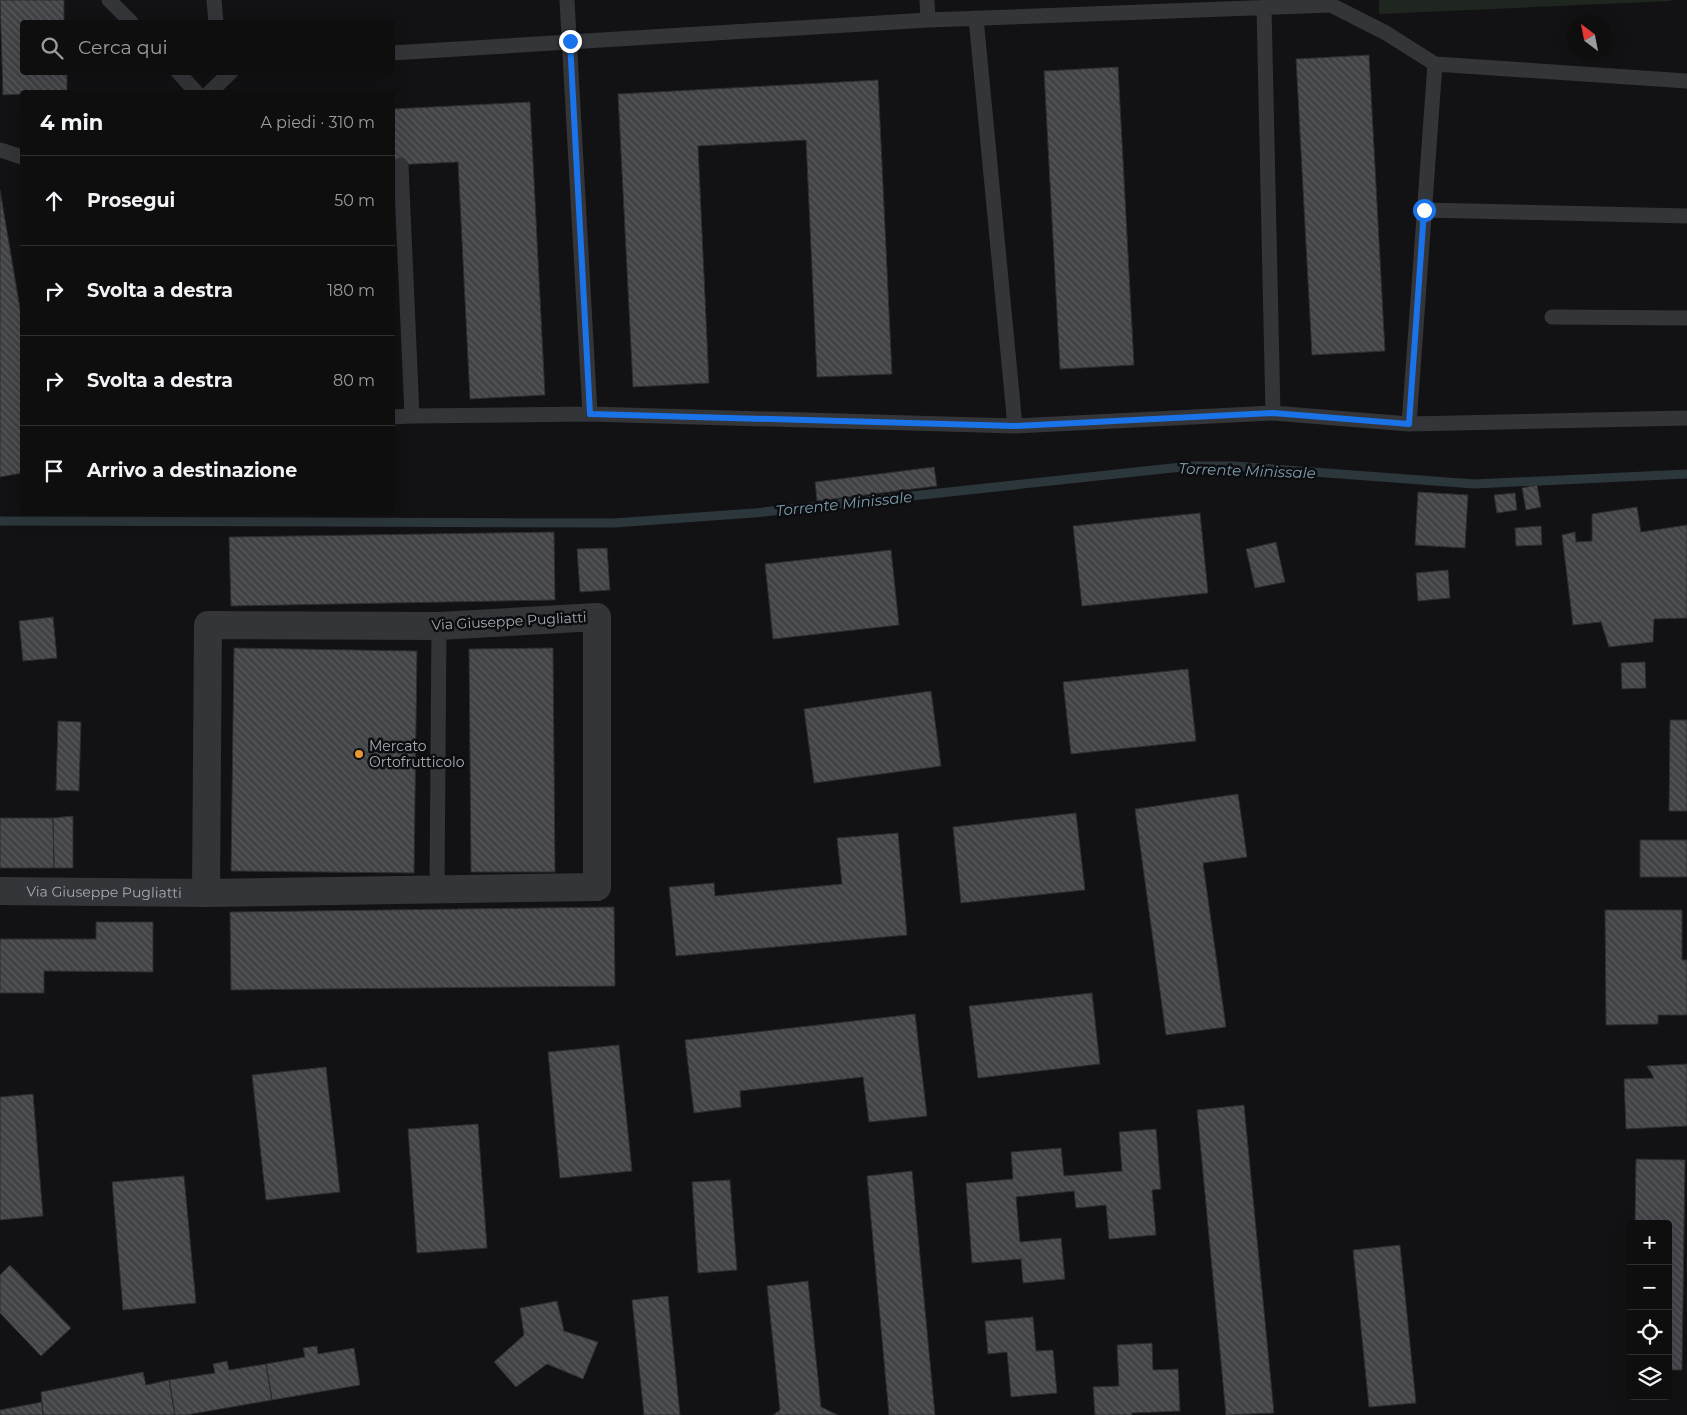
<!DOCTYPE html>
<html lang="it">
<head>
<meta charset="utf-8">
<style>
	body { margin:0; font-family:Montserrat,sans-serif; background:#1c1c1d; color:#f1f3f6 }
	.controls { position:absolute; right:15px; bottom:15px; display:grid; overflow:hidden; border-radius:5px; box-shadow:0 5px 20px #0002 }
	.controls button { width:45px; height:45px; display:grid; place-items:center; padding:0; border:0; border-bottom:1px solid #2e2e2f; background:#0e0e0f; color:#f1f3f6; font:25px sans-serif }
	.compass { position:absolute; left:1567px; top:15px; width:45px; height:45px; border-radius:50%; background:#0e0e0f; box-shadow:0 5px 20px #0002; rotate:328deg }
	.stop { position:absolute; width:15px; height:15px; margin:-11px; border:4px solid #1a73e8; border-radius:50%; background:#fff }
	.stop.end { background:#1a73e8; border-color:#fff; box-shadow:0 1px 5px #0008 }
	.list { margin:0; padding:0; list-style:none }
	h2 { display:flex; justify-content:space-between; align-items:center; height:65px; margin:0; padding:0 20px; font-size:21px }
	h2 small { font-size:16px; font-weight:400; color:#9b9c9e }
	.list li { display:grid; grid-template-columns:32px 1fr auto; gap:15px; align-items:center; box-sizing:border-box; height:90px; padding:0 20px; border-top:1px solid #2e2e2f }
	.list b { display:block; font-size:19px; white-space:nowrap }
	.list em { font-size:16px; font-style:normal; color:#9b9c9e }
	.icon { flex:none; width:28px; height:28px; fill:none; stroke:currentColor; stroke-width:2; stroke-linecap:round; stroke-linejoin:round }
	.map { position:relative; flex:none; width:1687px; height:1415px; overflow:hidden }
	.search { position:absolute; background:#0e0e0f; box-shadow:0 5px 20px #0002; left:20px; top:20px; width:375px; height:55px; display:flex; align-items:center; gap:12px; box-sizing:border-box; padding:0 18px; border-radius:5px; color:#9b9c9e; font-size:19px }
	.panel { position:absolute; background:#0e0e0f; box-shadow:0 5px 20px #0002; left:20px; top:90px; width:375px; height:425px; border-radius:5px }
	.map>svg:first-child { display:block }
	.green { fill:#1f261f }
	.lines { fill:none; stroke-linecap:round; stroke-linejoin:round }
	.stream { stroke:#2c373c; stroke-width:9 }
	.building { fill:url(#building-back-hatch); stroke:#2c2d30 }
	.lane { stroke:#333539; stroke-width:15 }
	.street { stroke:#333539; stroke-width:28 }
	.route { stroke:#1a73e8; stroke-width:6 }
	.poi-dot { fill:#ea9634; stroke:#0d0d0f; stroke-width:2 }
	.labels { text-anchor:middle; stroke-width:5; stroke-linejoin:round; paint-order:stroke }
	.street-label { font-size:14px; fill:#a4abb4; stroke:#0d0d0f }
	.poi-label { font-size:14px; fill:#a4abb4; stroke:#0d0d0f; text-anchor:start }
	.water-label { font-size:15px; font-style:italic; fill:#7c9dae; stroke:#0d0d0f }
</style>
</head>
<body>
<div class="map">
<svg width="1687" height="1415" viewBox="0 0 1687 1415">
	<defs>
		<pattern id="building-back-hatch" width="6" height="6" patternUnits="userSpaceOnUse" patternTransform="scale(1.25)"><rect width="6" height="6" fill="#414347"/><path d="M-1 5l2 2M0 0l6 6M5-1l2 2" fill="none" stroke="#595b5f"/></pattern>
	</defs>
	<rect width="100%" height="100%" fill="#121214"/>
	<!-- green -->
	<path class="green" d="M1379 0H1671V1L1379 14Z"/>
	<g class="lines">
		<!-- stream -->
		<path class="stream" d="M0 521 614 523 754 513 1191 466H1234L1474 484 1687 474"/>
	</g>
	<!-- building -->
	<path class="building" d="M0 0H64V22H22V72H67V92H22V94L3 95Z
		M1369 55 1385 351 1312 355 1296 59Z
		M1118 67 1134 365 1060 369 1044 71Z
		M878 80 892 374 817 377 806 140 698 146 709 383 633 387 618 94Z
		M530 102 545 395 470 399 458 162 392 165V109Z
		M0 190 22 320V473L0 477Z
		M934 467 937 486 817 501 815 482Z
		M1537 485 1541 507 1526 510 1522 488Z
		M1418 492 1468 495 1465 548 1415 545Z
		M1515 493 1517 510 1497 513 1494 495Z
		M1637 507 1641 532 1687 525V618L1654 619 1653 642 1609 647 1601 622 1573 625 1562 535 1575 532 1576 542 1592 541V514Z
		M1200 513 1208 593 1082 606 1073 526Z
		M1541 526 1542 545 1516 546 1515 528Z
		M554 532 555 600 231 606 229 537Z
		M1276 542 1285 582 1255 588 1246 549Z
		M607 548 610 590 580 592 577 549Z
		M891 550 899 625 773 639 765 564Z
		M1448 570 1450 598 1418 601 1416 573Z
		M53 617 57 658 23 661 19 621Z
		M234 648 417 651 414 873 231 871Z
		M553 648 555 872H471L469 649Z
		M1645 662 1646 688 1622 689 1621 663Z
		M1188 669 1196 741 1071 754 1063 682Z
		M931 691 941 766 814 783 804 709Z
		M1670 720H1687V811H1669Z
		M58 721 81 722 79 791 56 790Z
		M1238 794 1247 857 1203 863 1226 1027 1166 1035 1135 809Z
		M1076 813 1085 890 961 903 953 827Z
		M73 816V868H54L53 818Z
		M0 818H53L54 868H0Z
		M898 833 907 935 676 956 669 887 714 883 715 896 842 884 837 838Z
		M1640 840H1687V877H1640Z
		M614 907 615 986 231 990 230 912Z
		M1605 910H1682V960H1687V1015H1658V1024L1606 1025Z
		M96 922H153V972L44 971V993H0V939H96Z
		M1092 993 1100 1064 978 1078 969 1006Z
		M915 1014 927 1116 869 1122 863 1077 740 1091 741 1107 694 1113 685 1040Z
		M619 1045 632 1171 560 1178 548 1052Z
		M1687 1064V1126L1626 1129 1624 1079 1654 1078 1647 1066Z
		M326 1067 340 1192 266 1200 252 1075Z
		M33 1094 43 1216 0 1220V1097Z
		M1244 1105 1274 1413 1226 1415 1197 1110Z
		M478 1124 487 1248 417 1253 408 1129Z
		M1156 1129 1161 1189 1152 1190 1156 1235 1109 1239 1106 1205 1076 1208 1074 1191 1016 1197 1020 1242 1061 1238 1065 1279 1023 1283 1021 1259 972 1263 966 1183 1013 1179 1011 1152 1061 1148 1064 1176 1122 1171 1119 1132Z
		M1636 1159 1685 1160 1682 1370H1668V1224H1635Z
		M912 1171 935 1415H889L867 1176Z
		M184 1176 196 1303 123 1310 112 1182Z
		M730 1180 737 1270 698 1273 692 1182Z
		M1400 1245 1416 1403 1369 1407 1353 1250Z
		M10 1265 71 1328 41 1356 0 1313V1275Z
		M808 1281 821 1407 838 1415H773L780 1410 767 1286Z
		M668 1296 680 1415H644L632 1300Z
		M557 1301 564 1331 598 1342 583 1379 547 1364 516 1387 494 1362 524 1335 520 1308Z
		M1033 1317 1036 1351 1053 1350 1057 1393 1011 1397 1007 1352 988 1354 985 1321Z
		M1152 1343 1153 1370 1178 1369 1180 1411 1132 1413V1415H1095L1093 1387 1119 1386 1117 1345Z
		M317 1346 318 1354 354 1348 360 1385 272 1400 266 1364 305 1357 303 1348Z
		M227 1361 229 1370 266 1364 272 1400 186 1415H175L169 1380 215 1373 213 1364Z
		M143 1372 146 1385 169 1380 175 1415H43L41 1392Z
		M42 1402 43 1415H0V1410Z"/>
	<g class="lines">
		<!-- lane -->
		<path class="lane" d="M109 0 131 22
			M214 0 216 22
			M1264 7 1273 413
			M928 20 1331 5 1386 33 1435 64 1409 424 1273 413 1015 426 976 18
			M392 53 928 20 927 0
			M1435 64 1687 81
			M178 72 196 92
			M210 92 231 72
			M0 150 22 157
			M401 165 412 416 590 414 567 0
			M1424 210 1687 216
			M1552 317 1687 318
			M590 414 1015 426
			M392 417 412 416
			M1409 424 1687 418
			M437 889 439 626"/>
		<!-- street -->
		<path class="street" id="s1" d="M0 891 206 893 597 887V617L439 626 208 625 206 893"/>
	</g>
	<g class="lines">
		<!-- route -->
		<path class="route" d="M570 41 590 414 1015 426 1273 413 1409 424 1424 210"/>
	</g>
	<!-- markers -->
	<circle class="poi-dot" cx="359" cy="754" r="5"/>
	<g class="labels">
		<!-- street labels -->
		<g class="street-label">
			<text transform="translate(509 621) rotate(-3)" y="5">Via Giuseppe Pugliatti</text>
			<text dy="5" stroke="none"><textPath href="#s1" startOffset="104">Via Giuseppe Pugliatti</textPath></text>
		</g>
		<!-- poi labels -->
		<g class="poi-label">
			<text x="369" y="751">Mercato<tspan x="369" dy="16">Ortofrutticolo</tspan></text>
		</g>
		<!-- water labels -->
		<g class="water-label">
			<text transform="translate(1247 471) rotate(2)" y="5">Torrente Minissale</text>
			<text transform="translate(844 504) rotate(-6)" y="5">Torrente Minissale</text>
		</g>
	</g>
</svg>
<div class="controls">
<button>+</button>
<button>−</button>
<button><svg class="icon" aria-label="locate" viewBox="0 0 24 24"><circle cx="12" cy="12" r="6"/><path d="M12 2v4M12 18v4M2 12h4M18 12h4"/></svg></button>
<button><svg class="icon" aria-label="layers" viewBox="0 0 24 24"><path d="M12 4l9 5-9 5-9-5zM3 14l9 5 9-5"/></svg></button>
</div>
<svg class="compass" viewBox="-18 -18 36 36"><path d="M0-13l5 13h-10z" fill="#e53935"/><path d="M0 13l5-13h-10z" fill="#9b9c9e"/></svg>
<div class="stop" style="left:1424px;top:210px"></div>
<div class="stop end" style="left:570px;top:41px"></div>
<div class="search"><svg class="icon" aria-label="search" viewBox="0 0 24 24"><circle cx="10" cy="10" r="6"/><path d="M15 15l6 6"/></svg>Cerca qui</div>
<section class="panel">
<h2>4 min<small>A piedi · 310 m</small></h2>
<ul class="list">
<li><svg class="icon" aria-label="ahead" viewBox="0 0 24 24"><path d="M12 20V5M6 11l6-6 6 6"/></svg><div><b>Prosegui</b></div><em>50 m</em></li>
<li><svg class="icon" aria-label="right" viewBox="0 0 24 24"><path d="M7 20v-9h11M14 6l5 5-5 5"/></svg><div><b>Svolta a destra</b></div><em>180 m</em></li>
<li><svg class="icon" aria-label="right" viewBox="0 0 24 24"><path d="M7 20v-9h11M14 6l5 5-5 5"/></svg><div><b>Svolta a destra</b></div><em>80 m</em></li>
<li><svg class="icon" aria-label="arrive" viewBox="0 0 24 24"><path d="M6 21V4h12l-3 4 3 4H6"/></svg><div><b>Arrivo a destinazione</b></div></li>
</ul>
</section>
</div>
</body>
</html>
